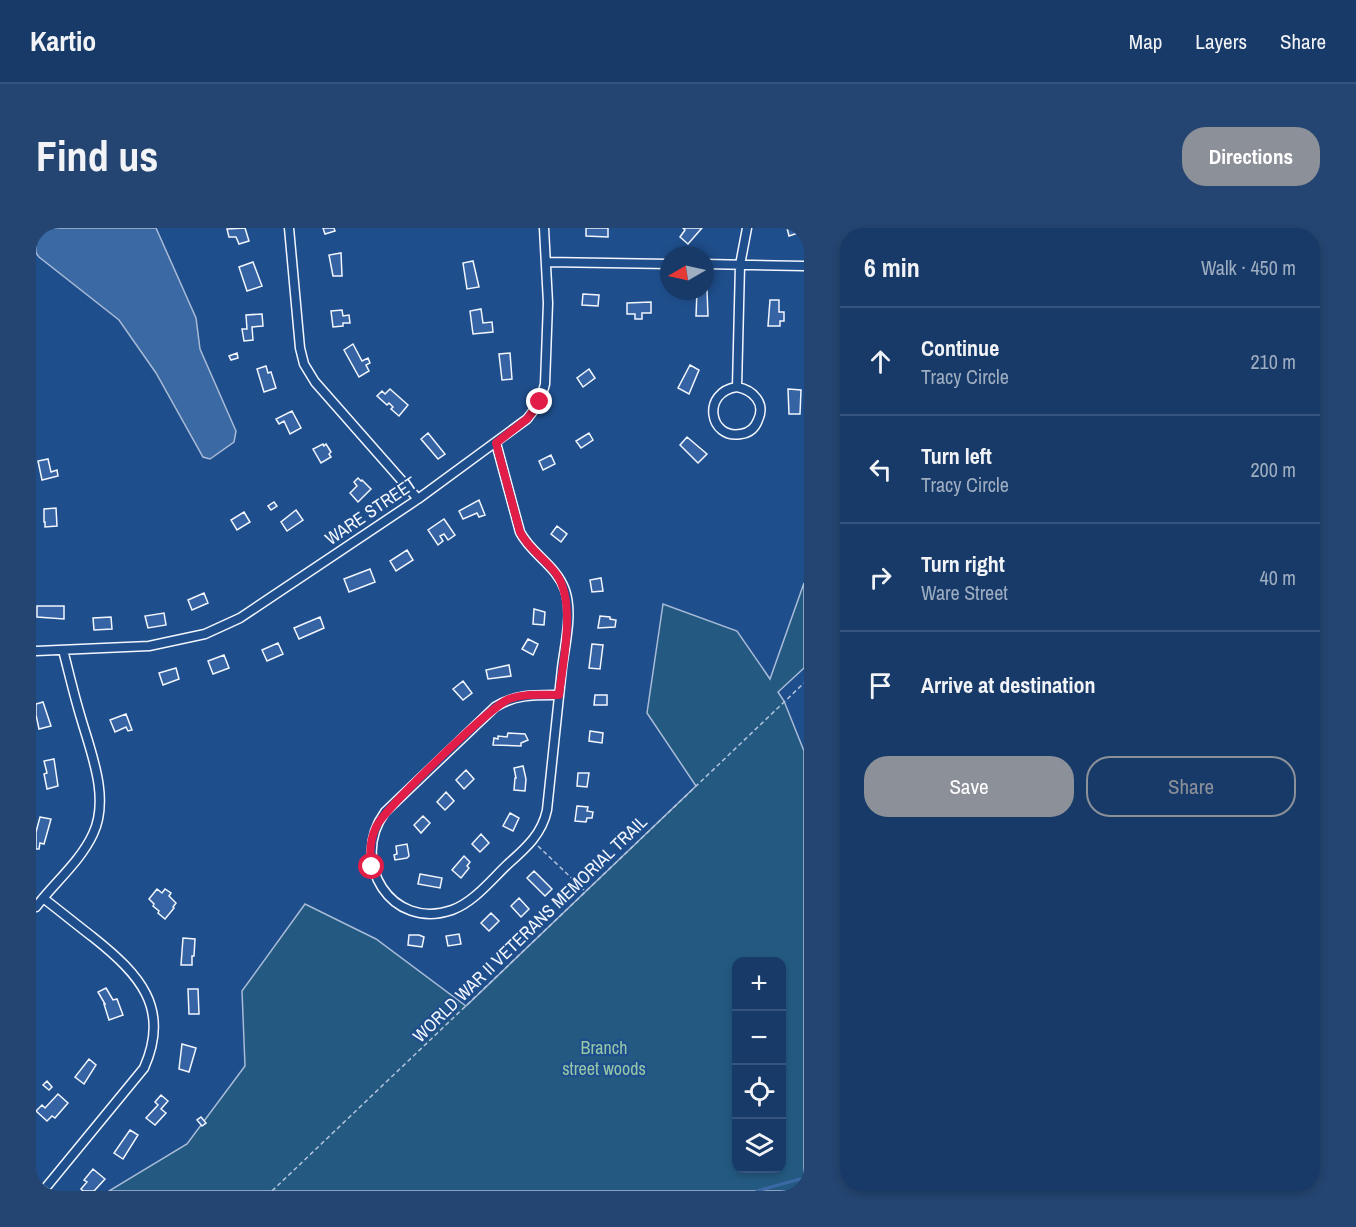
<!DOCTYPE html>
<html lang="en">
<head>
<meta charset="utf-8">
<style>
	body { margin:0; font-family:"Archivo Narrow",sans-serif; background:#244571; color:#f1f3f6 }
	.controls { position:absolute; right:18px; bottom:18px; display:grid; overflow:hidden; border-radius:12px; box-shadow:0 3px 9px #0003 }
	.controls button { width:54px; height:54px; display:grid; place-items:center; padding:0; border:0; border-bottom:2px solid #36547d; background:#173a69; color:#f1f3f6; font:30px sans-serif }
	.compass { position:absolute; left:624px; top:18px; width:54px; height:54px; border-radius:50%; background:#173a69; box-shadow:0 3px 9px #0003; rotate:261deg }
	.stop { position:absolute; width:18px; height:18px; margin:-14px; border:4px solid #e11d48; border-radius:50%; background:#fff }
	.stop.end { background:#e11d48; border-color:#fff; box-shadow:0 2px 6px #0008 }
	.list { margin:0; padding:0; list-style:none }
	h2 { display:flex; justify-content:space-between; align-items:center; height:78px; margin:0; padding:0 24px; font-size:26px }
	h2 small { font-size:20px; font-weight:400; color:#9eadc0 }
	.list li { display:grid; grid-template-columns:39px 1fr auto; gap:18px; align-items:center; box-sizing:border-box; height:108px; padding:0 24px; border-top:2px solid #36547d }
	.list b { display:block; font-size:22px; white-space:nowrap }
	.list p { margin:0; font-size:20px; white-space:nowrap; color:#9eadc0 }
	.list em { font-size:20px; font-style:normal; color:#9eadc0 }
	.actions { display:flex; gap:12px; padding:18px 24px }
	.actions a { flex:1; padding:14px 0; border:2px solid #8c9099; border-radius:24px; text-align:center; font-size:21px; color:#8c9099 }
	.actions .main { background:#8c9099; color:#fff }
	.icon { flex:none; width:33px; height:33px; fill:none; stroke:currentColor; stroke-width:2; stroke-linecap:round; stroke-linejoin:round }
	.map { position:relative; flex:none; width:768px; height:963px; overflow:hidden; border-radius:24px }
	header { display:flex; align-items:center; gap:36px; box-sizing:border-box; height:84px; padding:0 30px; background:#173a69; border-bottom:2px solid #36547d }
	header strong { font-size:28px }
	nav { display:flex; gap:33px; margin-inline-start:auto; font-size:21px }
	.intro { display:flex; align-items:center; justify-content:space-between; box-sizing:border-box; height:144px; padding:0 36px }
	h1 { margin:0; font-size:42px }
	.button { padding:15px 27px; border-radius:24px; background:#8c9099; color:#fff; font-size:21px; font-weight:700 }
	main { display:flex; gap:36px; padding:0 36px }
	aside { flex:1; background:#173a69; border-radius:24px; box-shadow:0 3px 9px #0003 }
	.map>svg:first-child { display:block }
	.green { fill:#245a82; stroke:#a8bbd7; stroke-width:1.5; fill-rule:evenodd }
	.water { fill:#3b69a3; stroke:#a8bbd7; stroke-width:1.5 }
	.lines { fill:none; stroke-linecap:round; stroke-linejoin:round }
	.stream { stroke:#3b69a3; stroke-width:3 }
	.building { fill:#3563a3; stroke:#f2f6ff; stroke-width:1.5 }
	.minor-casing { stroke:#f2f6ff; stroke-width:11 }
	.path { stroke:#b3c4dc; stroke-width:1.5; stroke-dasharray:4.5 3; stroke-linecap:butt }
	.minor { stroke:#1f4e8c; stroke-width:8 }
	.route { stroke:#e11d48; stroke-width:8 }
	.labels { text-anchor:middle; stroke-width:4.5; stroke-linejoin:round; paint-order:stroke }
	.street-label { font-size:18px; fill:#f2f6ff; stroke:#1f4e8c }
	.park-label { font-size:18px; fill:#97c8a6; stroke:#1f4e8c }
</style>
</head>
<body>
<header>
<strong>Kartio</strong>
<nav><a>Map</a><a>Layers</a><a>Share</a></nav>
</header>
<div class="intro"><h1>Find us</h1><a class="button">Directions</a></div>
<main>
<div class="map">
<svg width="768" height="963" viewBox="0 0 768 963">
	<rect width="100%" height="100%" fill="#1f4e8c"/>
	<!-- green -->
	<path class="green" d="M768 355V440L742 464 748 473 768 523V963H73L151 916 209 838 206 763 269 676 340 711 430 778 660 558 611 485 627 376 701 403 734 451ZM700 734H746V940H700Z"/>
	<!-- water -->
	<path class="water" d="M0 0H120L160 90 164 121 200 203 198 214 174 231 167 229 120 145 83 92 3 29 0 25Z"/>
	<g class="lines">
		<!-- stream -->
		<path class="stream" d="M721 963 768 950"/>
	</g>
	<!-- building -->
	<path class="building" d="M209 0 213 13 203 16 200 9H193L191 1Z
		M287 0H298L299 3 289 6Z
		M550 0H572V9L550 8Z
		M647 0H666L652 16 644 9 649 2Z
		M751 0H768V3L753 8Z
		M305 25 306 48H297L293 27Z
		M437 33 443 59 431 61 427 35Z
		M217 34 226 58 211 63 203 39Z
		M671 62 672 88H660L661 63Z
		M547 66 563 67 562 78 546 77Z
		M734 72H743V84H748V93H744V98H732Z
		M615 74V85H606V91H599V86H591V75Z
		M445 81 447 95 456 94 457 104 437 106 434 83Z
		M306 82 307 88 313 87 314 95H307V98L297 99 295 83Z
		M226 86 227 98 216 99 217 112 208 113 206 101H211L210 87Z
		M317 116 326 133 332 130 334 135 330 137 333 143 323 149 308 122Z
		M201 125 202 130 195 132 193 128Z
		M474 125 476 151 466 152 463 126Z
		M654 137 663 142 653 166 642 160Z
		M230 138 232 145 235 144 240 160 228 164 221 141Z
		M553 141 559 150 547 159 541 150Z
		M354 161 372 177 363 188 355 181 357 179 353 175 351 177 341 168 346 163 349 166Z
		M752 161 765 162 764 186H753Z
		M256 183 265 200 254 206 248 193 243 196 240 191Z
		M392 205 409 226 402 231 385 211Z
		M553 205 557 212 545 220 540 213Z
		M651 209 671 226 662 235 644 217Z
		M287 216 288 218 290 216 295 224 293 226 295 229 285 235 277 221Z
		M515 227 519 236 507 242 503 233Z
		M12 231 15 244 21 242 22 248 6 252 2 233Z
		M322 250 325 253 326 252 335 261 322 274 314 265 321 258 318 254Z
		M443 272 449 287 443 289 441 285 427 291 423 283Z
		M238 274 241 278 235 282 232 278Z
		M20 280 21 298 9 299V294H8V281Z
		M260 282 267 292 251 303 245 294Z
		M208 284 214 294 201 302 195 292Z
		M408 291 419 307 412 312 408 306 404 308 407 313 402 317 392 302Z
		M521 298 531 306 525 314 515 306Z
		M371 322 377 332 360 343 354 333Z
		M334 341 339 354 313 364 308 351Z
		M565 350 567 363 556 364 554 352Z
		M168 365 172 375 156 382 152 372Z
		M1 378H28V391L1 389Z
		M498 381 509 384 508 397 497 396Z
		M128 385 130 397 112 400 109 388Z
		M564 388 574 389V391L580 392 579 399 562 400Z
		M75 389 76 401 58 402 57 390Z
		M284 389 288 400 263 411 258 400Z
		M492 411 502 416 497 427 486 421Z
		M242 415 247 426 231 433 226 422Z
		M556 416 567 417 564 441 553 440Z
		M188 427 193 440 177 446 172 433Z
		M473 437 475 448 452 451 450 442Z
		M140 440 143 451 127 457 123 445Z
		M427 453 436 465 427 472 417 461Z
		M559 467H571V477H558Z
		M7 474 15 498 3 501 0 487V476Z
		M90 486 96 502 92 503 90 499 79 504 74 492Z
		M554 503 567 505 566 515 553 513Z
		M472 505 489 506 492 512 485 515V518L457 517 458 510 462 511V508L471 509Z
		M18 531 22 558 11 561 8 546 11 545 8 533Z
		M487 538 490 551 489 563 478 562 479 550H480L478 540Z
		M430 542 438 551 428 561 420 552Z
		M542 545H553L551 559 541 558Z
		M410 564 418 573 409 582 401 574Z
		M541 578 552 579 551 583 557 584 556 590H551L550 594 539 593Z
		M474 585 483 590 477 603 467 598Z
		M387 588 394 595 385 605 378 597Z
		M4 589 15 591 8 616 4 615 3 621H0V604Z
		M445 606 453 615 444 624 436 616Z
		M371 616 373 628 371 630 359 632 358 627 361 626 360 618Z
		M428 628 434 634 431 638 433 640 425 650 416 642Z
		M498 643 516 661 509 668 491 650Z
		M384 646 406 650 404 660 382 656Z
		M121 661 126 665 129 661 135 665 133 668 140 675 137 679 138 680 129 691 122 685 123 683 117 678 118 676 113 671Z
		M483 670 493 681 485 689 475 678Z
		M455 685 463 693 453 703 445 695Z
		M423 706 425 716 412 718 410 708Z
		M373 707H383L388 709 386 719 372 717Z
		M147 710 159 711 158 728H156V737H145Z
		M70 760 77 772 81 771 87 787 73 792 68 776H69L62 764Z
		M152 761H162L163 786H153Z
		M146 816 160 820 153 844 143 841Z
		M53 831 60 837 48 856 39 849Z
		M11 853 16 859 13 862 7 857Z
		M22 866 32 875 19 890 16 888 11 893 0 883 6 877 9 880Z
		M125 867 132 873 125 881 130 885 119 897 110 890 122 877 119 874Z
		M165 889 170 895 166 898 161 892Z
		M94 902 102 907 87 931 78 925Z
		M57 941 69 951 58 963H47L45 961 51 954 48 952Z"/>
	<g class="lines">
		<!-- minor casing -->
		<g class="minor-casing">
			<path id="minor" d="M253 0 264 120 268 136 279 154 382 271
				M511 34 633 36
				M669 36 768 38
				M701 159C717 162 730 175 722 192 719 200 713 205 705 206 673 212 665 164 701 159L704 37 711 0
				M460 215 484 304C495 326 520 337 529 362 537 385 529 416 526 440 521 487 516 534 511 582 506 606 490 620 472 636 455 652 438 674 416 682 355 703 313 634 349 584L459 479C480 466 499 467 523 467
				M0 423 113 418 169 406 204 390 382 271 491 191 504 174 509 156 512 75 508 0
				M0 679C18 655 44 634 57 606 74 570 55 525 45 490 38 467 33 445 27 422
				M7 963 108 840C135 780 103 746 58 710 41 697 24 683 7 670"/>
		</g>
		<!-- path -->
		<path class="path" d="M502 618 548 662
			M236 963 768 455"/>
		<!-- minor -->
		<use href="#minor" class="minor"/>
	</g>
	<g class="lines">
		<!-- route -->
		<path class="route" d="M336 639C333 626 334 612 340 599 349 580 454 479 473 471 489 465 506 467 523 467 527 433 540 376 521 347 510 331 493 322 484 304L460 215 491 191 504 174"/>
	</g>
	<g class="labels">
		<!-- street labels -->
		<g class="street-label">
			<text transform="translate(335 283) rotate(-34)" y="6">WARE STREET</text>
			<text transform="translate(494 701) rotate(-44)" y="6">WORLD WAR II VETERANS MEMORIAL TRAIL</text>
		</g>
		<!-- park labels -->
		<g class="park-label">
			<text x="568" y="826">Branch<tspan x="568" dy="21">street woods</tspan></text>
		</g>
	</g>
</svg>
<div class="controls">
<button>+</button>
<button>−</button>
<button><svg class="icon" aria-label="locate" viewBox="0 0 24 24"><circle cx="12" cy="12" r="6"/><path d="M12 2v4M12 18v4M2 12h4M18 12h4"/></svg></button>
<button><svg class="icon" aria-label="layers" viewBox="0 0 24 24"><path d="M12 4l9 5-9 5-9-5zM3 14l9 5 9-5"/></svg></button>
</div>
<svg class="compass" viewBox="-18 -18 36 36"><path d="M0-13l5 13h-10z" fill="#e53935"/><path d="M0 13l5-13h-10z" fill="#9eadc0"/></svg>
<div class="stop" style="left:336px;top:639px"></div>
<div class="stop end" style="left:504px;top:174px"></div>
</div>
<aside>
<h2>6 min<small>Walk · 450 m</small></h2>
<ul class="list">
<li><svg class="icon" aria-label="ahead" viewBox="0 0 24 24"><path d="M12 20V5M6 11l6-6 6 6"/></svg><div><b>Continue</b><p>Tracy Circle</p></div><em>210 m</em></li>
<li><svg class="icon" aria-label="left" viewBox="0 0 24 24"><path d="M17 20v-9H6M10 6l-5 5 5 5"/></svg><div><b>Turn left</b><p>Tracy Circle</p></div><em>200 m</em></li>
<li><svg class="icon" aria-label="right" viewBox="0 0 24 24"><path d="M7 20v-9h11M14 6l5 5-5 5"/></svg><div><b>Turn right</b><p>Ware Street</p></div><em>40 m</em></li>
<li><svg class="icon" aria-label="arrive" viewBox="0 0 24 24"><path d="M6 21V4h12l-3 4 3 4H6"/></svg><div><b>Arrive at destination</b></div></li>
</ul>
<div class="actions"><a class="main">Save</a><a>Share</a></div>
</aside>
</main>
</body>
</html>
